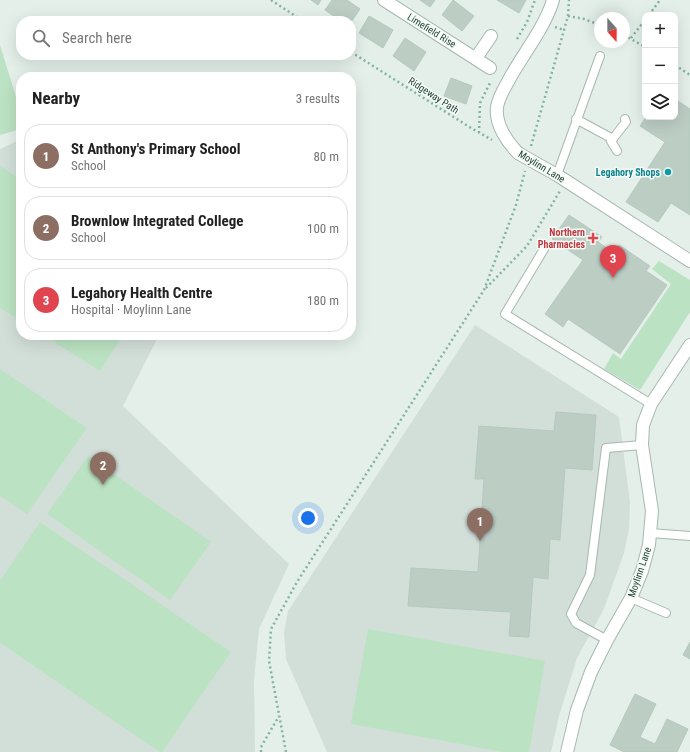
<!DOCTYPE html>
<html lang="en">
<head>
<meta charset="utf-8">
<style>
	body { margin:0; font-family:"Roboto Condensed",sans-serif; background:#f2f2f2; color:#222 }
	.controls { position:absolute; right:12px; top:12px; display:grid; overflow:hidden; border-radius:8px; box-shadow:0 4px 16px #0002 }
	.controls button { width:36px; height:36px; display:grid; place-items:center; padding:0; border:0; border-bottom:1px solid #e0e0e0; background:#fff; color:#222; font:20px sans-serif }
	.compass { position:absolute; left:594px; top:12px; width:36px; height:36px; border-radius:50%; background:#fff; box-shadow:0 4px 16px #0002; rotate:159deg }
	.you { position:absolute; left:308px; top:518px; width:14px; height:14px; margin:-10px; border:3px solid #fff; border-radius:50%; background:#1a73e8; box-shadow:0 0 0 6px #1a73e833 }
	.badge { display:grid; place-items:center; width:26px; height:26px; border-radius:50%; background:#2563eb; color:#fff; font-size:13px; font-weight:700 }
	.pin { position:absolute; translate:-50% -33px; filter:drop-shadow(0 1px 2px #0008) }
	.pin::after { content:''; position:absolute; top:21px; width:14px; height:12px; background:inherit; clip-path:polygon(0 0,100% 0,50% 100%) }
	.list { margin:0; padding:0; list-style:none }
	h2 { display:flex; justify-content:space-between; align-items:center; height:52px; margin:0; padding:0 16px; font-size:17px }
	h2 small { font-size:13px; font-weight:400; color:#767676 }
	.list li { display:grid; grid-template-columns:26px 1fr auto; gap:12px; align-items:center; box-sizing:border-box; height:64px; margin:0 8px 8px; padding:0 8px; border:1px solid #e0e0e0; border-radius:16px }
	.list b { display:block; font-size:15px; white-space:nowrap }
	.list p { margin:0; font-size:13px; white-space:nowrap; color:#767676 }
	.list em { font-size:13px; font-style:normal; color:#767676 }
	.icon { flex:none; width:22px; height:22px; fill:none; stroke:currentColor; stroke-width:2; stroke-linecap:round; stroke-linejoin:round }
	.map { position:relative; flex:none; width:690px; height:752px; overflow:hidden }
	.search { position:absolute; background:#fff; box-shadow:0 4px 16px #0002; left:16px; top:16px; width:340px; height:44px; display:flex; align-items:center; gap:10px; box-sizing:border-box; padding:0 14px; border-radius:16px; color:#767676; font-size:15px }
	.panel { position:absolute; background:#fff; box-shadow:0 4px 16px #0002; left:16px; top:72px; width:340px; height:268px; border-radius:16px }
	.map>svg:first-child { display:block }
	.built { fill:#d2dfd8 }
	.green { fill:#bbe2c2 }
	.building { fill:#bccdc4; stroke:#b5c9bf }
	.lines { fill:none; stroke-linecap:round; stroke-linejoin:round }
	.lane-casing { stroke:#a6b8b0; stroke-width:10 }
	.street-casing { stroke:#a6b8b0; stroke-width:14 }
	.path { stroke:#81b5a0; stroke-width:2.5; stroke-dasharray:2 3; stroke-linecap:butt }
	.lane { stroke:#fff; stroke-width:8 }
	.street { stroke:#fff; stroke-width:12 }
	.street-bridge-casing { stroke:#a6b8b0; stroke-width:14; stroke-linecap:butt }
	.street-bridge { stroke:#fff; stroke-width:12 }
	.culture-dot { fill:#0f9aa8; stroke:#f5fbf7; stroke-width:1.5 }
	.health-dot { fill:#e0444e; stroke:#f5fbf7; stroke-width:1.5 }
	.labels { text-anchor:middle; stroke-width:3; stroke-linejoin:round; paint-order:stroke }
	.street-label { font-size:10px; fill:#214336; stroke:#f5fbf7 }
	.culture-label { font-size:10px; font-weight:bold; fill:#0d838f; stroke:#f5fbf7; text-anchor:end }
	.health-label { font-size:10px; font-weight:bold; fill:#be3a42; stroke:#f5fbf7; text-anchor:end }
</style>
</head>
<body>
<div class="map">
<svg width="690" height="752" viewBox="0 0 690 752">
	<rect width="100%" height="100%" fill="#e4efe9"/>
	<!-- built -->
	<path class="built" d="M21 139V335H159L123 406 289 564 259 629 254 680 255 752H0V149Z
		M475 325 619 417 630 502 629 529 624 553 604 609 577 658 559 716 551 752H327L286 659 284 632 288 611Z"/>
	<!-- green -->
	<path class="green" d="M0 45 21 113V129L0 135Z
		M0 166 21 180V321L0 308Z
		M659 261 690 280V312L640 390 604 369 613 353 621 359 671 284 652 269Z
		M43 335H123L100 371Z
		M0 369 87 428 27 514 0 496Z
		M88 456 211 542 170 600 47 514Z
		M40 522 231 652 162 752H160L0 643V581Z
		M368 629 545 661 529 752H504L351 724Z"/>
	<!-- building -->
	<path class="building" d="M311 0H321L318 5Z
		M332 0H347L360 9 351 22 341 21 325 10Z
		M420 0H435L430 7Z
		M453 0 474 16 462 31 442 15Z
		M497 0H526L519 13Z
		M369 16 393 30 383 48 359 33Z
		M405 38 426 52 414 71 393 56Z
		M451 78 472 86 466 104 444 96Z
		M675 99 690 109V215L671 203 658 222 626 202 665 142 640 126 646 117H675Z
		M569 215 602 237 598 242 614 253 619 245 650 266 646 271 667 285 620 354 568 319 563 327 545 314 583 260 552 239Z
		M556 412 596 415 592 470 565 468 560 540 550 539 548 579 533 577 529 637 509 636 511 612 408 606 411 568 478 572 484 479H475L479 426 554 431Z
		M690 642V659L683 655Z
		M635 694 656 704 640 737 655 744 667 719 688 729 677 752H624L610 745Z"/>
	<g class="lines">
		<!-- lane casing -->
		<g class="lane-casing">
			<path id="lane" d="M576 119 613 139
				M617 151 611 141 626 122 625 119
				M557 175 600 56
				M544 249 505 314 651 404
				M650 533 690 536
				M631 598 666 613
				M607 640 576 623 571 614 590 575 606 448 642 445"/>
		</g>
		<!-- street casing -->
		<g class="street-casing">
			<path id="street" d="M384 0 490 68
				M476 58 491 36
				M518 153C507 142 495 124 497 107 499 95 506 86 511 76 524 53 546 25 553 0
				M539 165 557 175 690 261
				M567 752 577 710 591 672 607 640 631 598 642 571 649 545 652 511 642 445 643 425 651 404 690 345"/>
		</g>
		<!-- path -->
		<path class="path" d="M271 0 303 21
			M649 15 660 0
			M568 16 584 19 600 25
			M555 27 564 30
			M624 35 645 47
			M631 38 645 20
			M517 39 527 22 535 0
			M351 52 471 128 492 140
			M675 65 690 75
			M479 133 480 103 491 81
			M531 146 568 16 569 0
			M486 288 527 246 560 191
			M261 752V747L279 716
			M286 752 269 661 271 629 297 582 484 290 516 205 525 171"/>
		<!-- lane -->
		<use href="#lane" class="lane"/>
		<!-- street -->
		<use href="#street" class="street"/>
		<!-- street-bridge casing -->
		<g class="street-bridge-casing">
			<path id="street-bridge" d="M518 153 539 165"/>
		</g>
		<!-- street-bridge -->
		<use href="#street-bridge" class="street-bridge"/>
	</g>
	<!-- markers -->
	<circle class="culture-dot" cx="668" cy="172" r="4"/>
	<path class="health-dot" d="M591 232h4v4h4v4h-4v4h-4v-4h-4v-4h4z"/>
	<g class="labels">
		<!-- street labels -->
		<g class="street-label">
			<text transform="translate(432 30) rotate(32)" y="4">Limefield Rise</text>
			<text transform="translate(434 95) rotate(33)" y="4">Ridgeway Path</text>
			<text transform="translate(542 166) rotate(31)" y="4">Moylinn Lane</text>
			<text transform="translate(639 572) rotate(-71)" y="4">Moylinn Lane</text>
		</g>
		<!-- culture labels -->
		<g class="culture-label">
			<text x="660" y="176">Legahory Shops</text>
		</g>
		<!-- health labels -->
		<g class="health-label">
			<text x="585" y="236">Northern<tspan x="585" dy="12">Pharmacies</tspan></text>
		</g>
	</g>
</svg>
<div class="controls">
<button>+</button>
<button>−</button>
<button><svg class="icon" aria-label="layers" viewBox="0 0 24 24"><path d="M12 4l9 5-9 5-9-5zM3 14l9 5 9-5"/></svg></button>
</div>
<svg class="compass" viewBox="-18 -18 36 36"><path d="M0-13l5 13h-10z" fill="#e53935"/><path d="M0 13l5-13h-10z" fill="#767676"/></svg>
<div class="you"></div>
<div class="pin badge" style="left:480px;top:541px;background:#8d6e63">1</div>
<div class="pin badge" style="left:103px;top:485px;background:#8d6e63">2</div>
<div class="pin badge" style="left:613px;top:278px;background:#e0444e">3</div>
<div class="search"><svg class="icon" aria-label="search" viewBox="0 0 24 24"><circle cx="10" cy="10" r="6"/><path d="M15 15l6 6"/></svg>Search here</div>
<section class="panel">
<h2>Nearby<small>3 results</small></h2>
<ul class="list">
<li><span class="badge" style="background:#8d6e63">1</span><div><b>St Anthony's Primary School</b><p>School</p></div><em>80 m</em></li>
<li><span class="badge" style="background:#8d6e63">2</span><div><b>Brownlow Integrated College</b><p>School</p></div><em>100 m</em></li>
<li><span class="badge" style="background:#e0444e">3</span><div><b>Legahory Health Centre</b><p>Hospital · Moylinn Lane</p></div><em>180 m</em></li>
</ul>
</section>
</div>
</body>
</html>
